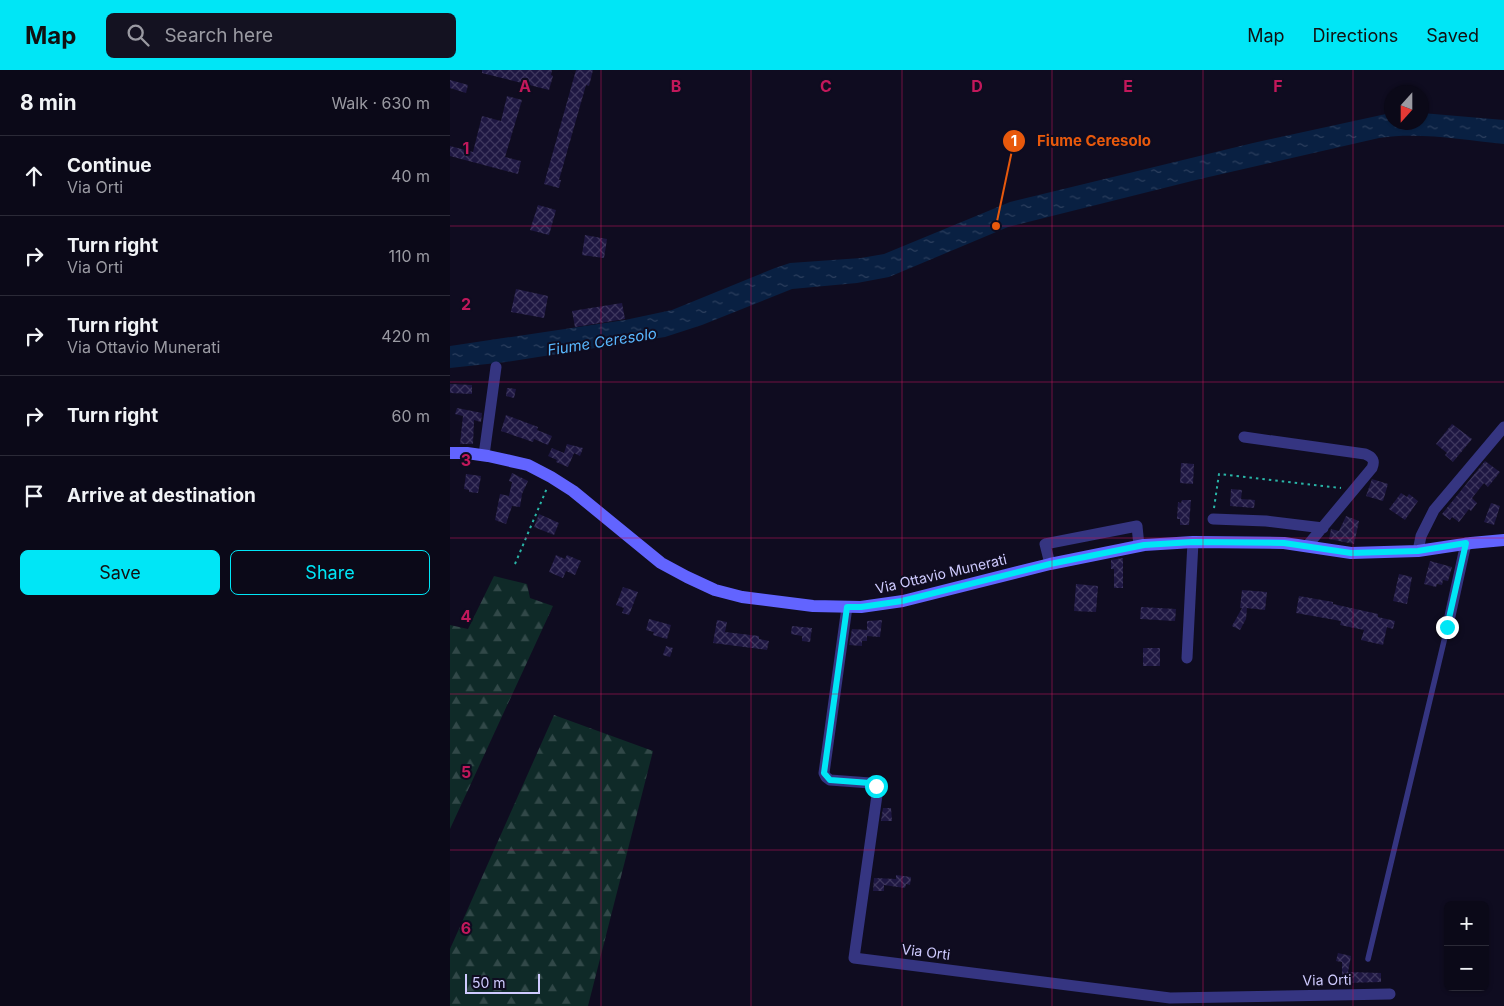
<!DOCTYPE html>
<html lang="en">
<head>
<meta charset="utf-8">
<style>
	body { margin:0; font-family:Inter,sans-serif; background:#141221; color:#f1f3f6 }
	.controls { position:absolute; right:15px; bottom:15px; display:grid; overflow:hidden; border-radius:8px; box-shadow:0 1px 4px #0004 }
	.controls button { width:45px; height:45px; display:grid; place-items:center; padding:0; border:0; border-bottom:1px solid #2b2a37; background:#0b0918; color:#f1f3f6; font:25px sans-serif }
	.compass { position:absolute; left:934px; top:15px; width:45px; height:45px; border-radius:50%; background:#0b0918; box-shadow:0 1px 4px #0004; rotate:201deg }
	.scale { position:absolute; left:15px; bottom:12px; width:75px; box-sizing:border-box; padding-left:5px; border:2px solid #cfcbff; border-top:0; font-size:14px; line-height:18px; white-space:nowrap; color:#cfcbff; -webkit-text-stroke:4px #0f0c20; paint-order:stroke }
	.stop { position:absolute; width:15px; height:15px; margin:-11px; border:4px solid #00e6f6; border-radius:50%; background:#fff }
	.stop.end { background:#00e6f6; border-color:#fff; box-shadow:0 1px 5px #0008 }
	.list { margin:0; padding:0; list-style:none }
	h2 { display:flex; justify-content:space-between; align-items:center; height:65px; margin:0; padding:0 20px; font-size:21px }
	h2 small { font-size:16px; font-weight:400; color:#9a9aa2 }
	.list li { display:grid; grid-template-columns:32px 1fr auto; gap:15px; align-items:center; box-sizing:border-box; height:80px; padding:0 20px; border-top:1px solid #2b2a37 }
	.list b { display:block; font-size:19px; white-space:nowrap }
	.list p { margin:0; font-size:16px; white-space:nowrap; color:#9a9aa2 }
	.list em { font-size:16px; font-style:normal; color:#9a9aa2 }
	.actions { display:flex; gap:10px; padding:15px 20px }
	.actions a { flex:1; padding:11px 0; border:1px solid #00e6f6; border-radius:8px; text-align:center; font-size:18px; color:#00e6f6 }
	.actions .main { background:#00e6f6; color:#111 }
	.icon { flex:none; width:28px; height:28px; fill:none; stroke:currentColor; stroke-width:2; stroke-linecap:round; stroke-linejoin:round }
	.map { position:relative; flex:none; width:1054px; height:936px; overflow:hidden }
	header { display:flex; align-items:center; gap:30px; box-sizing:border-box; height:70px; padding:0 25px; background:#00e6f6; color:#111 }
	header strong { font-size:24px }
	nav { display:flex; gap:28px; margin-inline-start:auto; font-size:18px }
	.search { width:350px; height:45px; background:#141221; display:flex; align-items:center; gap:12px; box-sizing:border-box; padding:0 18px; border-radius:8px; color:#9a9aa2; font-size:19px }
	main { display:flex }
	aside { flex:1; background:#0b0918 }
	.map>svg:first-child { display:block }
	.forest { fill:url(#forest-firs) }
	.water { fill:url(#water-ripples) }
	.building { fill:url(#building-cross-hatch) }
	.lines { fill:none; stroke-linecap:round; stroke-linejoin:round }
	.path { stroke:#29b5a7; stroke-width:2; stroke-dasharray:2.5 4; stroke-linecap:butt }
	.lane { stroke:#353581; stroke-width:5.5 }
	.street { stroke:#353581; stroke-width:11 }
	.secondary { stroke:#6264ff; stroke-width:12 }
	.route { stroke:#00e6f6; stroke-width:6 }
	.grid { fill:none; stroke:#c2185b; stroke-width:1; stroke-opacity:0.55 }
	.labels { text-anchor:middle; stroke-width:4; stroke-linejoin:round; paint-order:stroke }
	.street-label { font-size:14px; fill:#cfcbff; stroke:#0f0c20 }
	.water-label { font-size:15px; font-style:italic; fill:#59b8ff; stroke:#0f0c20 }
	.grid-label { font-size:16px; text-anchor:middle; font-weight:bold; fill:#c2185b; stroke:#0f0c20; stroke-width:4; stroke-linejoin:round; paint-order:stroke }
	.leader { fill:none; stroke:#e8590c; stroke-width:2 }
	.callout-dot { fill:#e8590c; stroke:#0f0c20; stroke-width:2 }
	.mark-label { font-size:15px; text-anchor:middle; font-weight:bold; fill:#fff }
	.callout-label { font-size:15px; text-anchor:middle; font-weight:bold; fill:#e8590c; stroke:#0f0c20; stroke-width:4; stroke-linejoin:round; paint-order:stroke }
</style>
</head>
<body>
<header>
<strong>Map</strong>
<div class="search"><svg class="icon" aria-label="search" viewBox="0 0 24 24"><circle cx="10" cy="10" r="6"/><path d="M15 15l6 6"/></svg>Search here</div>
<nav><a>Map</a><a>Directions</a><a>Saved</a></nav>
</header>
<main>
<aside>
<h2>8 min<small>Walk · 630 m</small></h2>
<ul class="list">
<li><svg class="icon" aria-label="ahead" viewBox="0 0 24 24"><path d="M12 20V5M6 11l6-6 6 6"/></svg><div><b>Continue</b><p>Via Orti</p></div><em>40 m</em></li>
<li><svg class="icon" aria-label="right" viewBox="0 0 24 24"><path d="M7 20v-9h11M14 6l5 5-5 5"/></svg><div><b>Turn right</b><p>Via Orti</p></div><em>110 m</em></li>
<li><svg class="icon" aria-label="right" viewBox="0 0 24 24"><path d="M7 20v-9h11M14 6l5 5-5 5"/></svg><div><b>Turn right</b><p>Via Ottavio Munerati</p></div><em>420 m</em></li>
<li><svg class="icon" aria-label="right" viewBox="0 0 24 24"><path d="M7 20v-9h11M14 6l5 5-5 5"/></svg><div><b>Turn right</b></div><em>60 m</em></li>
<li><svg class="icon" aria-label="arrive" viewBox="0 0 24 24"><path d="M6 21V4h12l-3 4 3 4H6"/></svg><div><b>Arrive at destination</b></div></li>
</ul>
<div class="actions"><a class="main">Save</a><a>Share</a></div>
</aside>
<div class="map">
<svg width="1054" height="936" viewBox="0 0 1054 936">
	<defs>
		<pattern id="forest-firs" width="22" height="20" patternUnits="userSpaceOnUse" patternTransform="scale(1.25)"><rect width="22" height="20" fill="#0f2a28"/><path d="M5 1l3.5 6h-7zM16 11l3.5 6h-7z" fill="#314848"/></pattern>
		<pattern id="water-ripples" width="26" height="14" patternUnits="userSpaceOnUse" patternTransform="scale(1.25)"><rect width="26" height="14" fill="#092042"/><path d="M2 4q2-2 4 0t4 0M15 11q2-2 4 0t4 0" fill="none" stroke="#2c3f5e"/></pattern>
		<pattern id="building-cross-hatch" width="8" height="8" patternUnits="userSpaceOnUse" patternTransform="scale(1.25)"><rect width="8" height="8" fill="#1e1742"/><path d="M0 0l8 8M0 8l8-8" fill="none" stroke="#3e375e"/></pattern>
	</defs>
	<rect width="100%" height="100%" fill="#0f0c20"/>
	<!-- forest -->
	<path class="forest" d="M44 506 77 514 80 528 103 536 0 759V555L18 559Z
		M104 645 203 681 138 936H0V879Z"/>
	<!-- water -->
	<path class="water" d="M972 43 1054 50V74C1013 70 970 62 929 68L750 109 558 157 439 207 407 213 342 219 252 255 215 267 56 292 0 298V276L175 250 222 240 325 198 340 193 411 188 434 184 560 132 803 73 936 44H941L942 52H972Z"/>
	<!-- building -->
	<path class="building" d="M32 0H102L101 5 103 6 99 20 32 3Z
		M126 0H143L139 16 136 15 109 110H111L109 118 94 114Z
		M0 10 18 15 16 23 0 18Z
		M57 26 72 30 55 87 71 91 68 104 0 86V76L23 82 32 46 51 51Z
		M88 135 106 140 99 165 80 160Z
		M135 165 157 169 154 188 132 185Z
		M66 219 98 226 94 248 61 242Z
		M172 233 175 249 125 257 122 241Z
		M0 314 22 315V324L0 323Z
		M57 318 66 319 64 328 56 326Z
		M7 338 32 343 31 352 24 350 23 374H10L13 346 5 344Z
		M56 345 88 357 87 360 102 366 98 375 84 369 83 372 51 361Z
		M1002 354 1022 369 1003 392 995 385 997 383 986 374Z
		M117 374 133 378 130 386 124 383 118 397 106 392 107 390 98 386 102 378 114 383Z
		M1035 391 1050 402 1038 417 1034 413 1022 428 1027 433 1021 441 1019 439 1009 452 1002 447 1000 450 992 444Z
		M731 393 744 394 743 414 730 413Z
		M62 403 78 411 72 424 70 437 62 436 56 454 45 450 50 424 59 426 62 412 59 411Z
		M16 404 31 406 28 423 19 422V420L14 419Z
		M922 409 938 414 933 431 916 426Z
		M781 419 792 420 791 429 805 430 804 438 780 436Z
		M951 423 957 427 959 424 968 431 955 450 939 439Z
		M732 430H741L739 455H730V449H727L728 432 731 433Z
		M1041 433 1050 436 1044 455 1034 452Z
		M89 444 109 453 104 465 84 457Z
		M896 446 909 451 904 474 879 469 881 459 889 461Z
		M106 485 115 489 117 485 131 491 125 505 116 501 113 508 99 502Z
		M673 488V518H664V499H661V490Z
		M980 491 1002 497 998 511 993 510 992 515 987 514 986 517 974 514Z
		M949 504 962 507 957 534 943 531Z
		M626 514 648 516 646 542 624 541Z
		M173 517 188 522 179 545 172 543 174 538 166 535Z
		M792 520 817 522 815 540 797 538 796 549 790 560 782 556 792 538H790Z
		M849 526 883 532V534L928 544V547L945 551 943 559 937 557 933 575 911 570 914 560 890 555 891 551 846 543Z
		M691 537 726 539 725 551 690 549Z
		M199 549 221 555 217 569 203 565 204 562 196 560Z
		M267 550 277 552 275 562 309 566V569L319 571 317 580 263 573Z
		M432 550 430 567 417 566V571H412V576L399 575 402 559 417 560V551Z
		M342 556 362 558 360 572 352 571V566L341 564Z
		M216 576 223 578 220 587 213 585Z
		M693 578H710V596H693Z
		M433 738H441L442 751H431Z
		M446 805 461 807 460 815 456 814 455 818 434 815V821H423L424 808 446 809Z
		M888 883 901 886 898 902 931 903V912L892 913V892L886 891Z"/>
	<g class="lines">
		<!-- path -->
		<path class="path" d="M764 438 769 404 891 418
			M65 494 97 418"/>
		<!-- lane -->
		<path class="lane" d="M918 889 1000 546"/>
		<!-- street -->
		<path class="street" d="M794 367 915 384C923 387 925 391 922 398L857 476
			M34 385 46 297
			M763 449 816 451 873 458
			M968 481 971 466 984 440 1054 357
			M600 494 595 474 687 456 689 476
			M397 537 374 703 376 707 380 710 420 713 425 716 427 725 404 888 720 928 940 924
			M1000 546 1016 473
			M737 588 743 472"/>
		<!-- secondary -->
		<path class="secondary" d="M0 383H17L38 386 78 395 101 407 123 421 211 493 237 507 265 520 292 527 363 536 411 537 453 531 600 494 694 475 743 472 834 473 901 483 968 481 1021 473 1054 470"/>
	</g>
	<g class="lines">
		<!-- route -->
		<path class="route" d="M426 716 420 713 380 710 374 703 397 537H411L452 531 600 494 694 475 743 472 834 473 901 483 968 481 1016 473 997 557"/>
	</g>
	<!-- grid -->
	<path class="grid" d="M151 0V936M301 0V936M452 0V936M602 0V936M753 0V936M903 0V936M0 156H1054M0 312H1054M0 468H1054M0 624H1054M0 780H1054"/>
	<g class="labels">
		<!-- street labels -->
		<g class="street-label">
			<text transform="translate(491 504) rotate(-13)" y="5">Via Ottavio Munerati</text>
			<text transform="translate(476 882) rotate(7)" y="5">Via Orti</text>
			<text transform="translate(877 910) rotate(-1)" y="5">Via Orti</text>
		</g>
		<!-- water labels -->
		<g class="water-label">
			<text transform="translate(152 272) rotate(-9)" y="5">Fiume Ceresolo</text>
		</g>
	</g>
	<g class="grid-label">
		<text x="75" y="22">A</text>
		<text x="226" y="22">B</text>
		<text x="376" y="22">C</text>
		<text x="527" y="22">D</text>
		<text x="678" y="22">E</text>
		<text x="828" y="22">F</text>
		<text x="16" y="84">1</text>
		<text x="16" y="240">2</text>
		<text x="16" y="396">3</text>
		<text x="16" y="552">4</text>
		<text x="16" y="708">5</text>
		<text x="16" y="864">6</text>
	</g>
	<!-- callouts -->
	<path class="leader" d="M546 156L564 71"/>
	<g class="callout-dot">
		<circle cx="546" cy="156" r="5"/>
		<circle cx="564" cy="71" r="12"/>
	</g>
	<g class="mark-label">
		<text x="564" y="76">1</text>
	</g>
	<g class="callout-label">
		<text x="644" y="76">Fiume Ceresolo</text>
	</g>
</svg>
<div class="controls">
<button>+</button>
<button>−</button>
</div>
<svg class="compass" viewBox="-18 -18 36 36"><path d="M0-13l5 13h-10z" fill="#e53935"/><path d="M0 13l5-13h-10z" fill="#9a9aa2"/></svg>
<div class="scale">50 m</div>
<div class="stop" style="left:426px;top:716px"></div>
<div class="stop end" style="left:997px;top:557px"></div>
</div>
</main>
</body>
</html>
